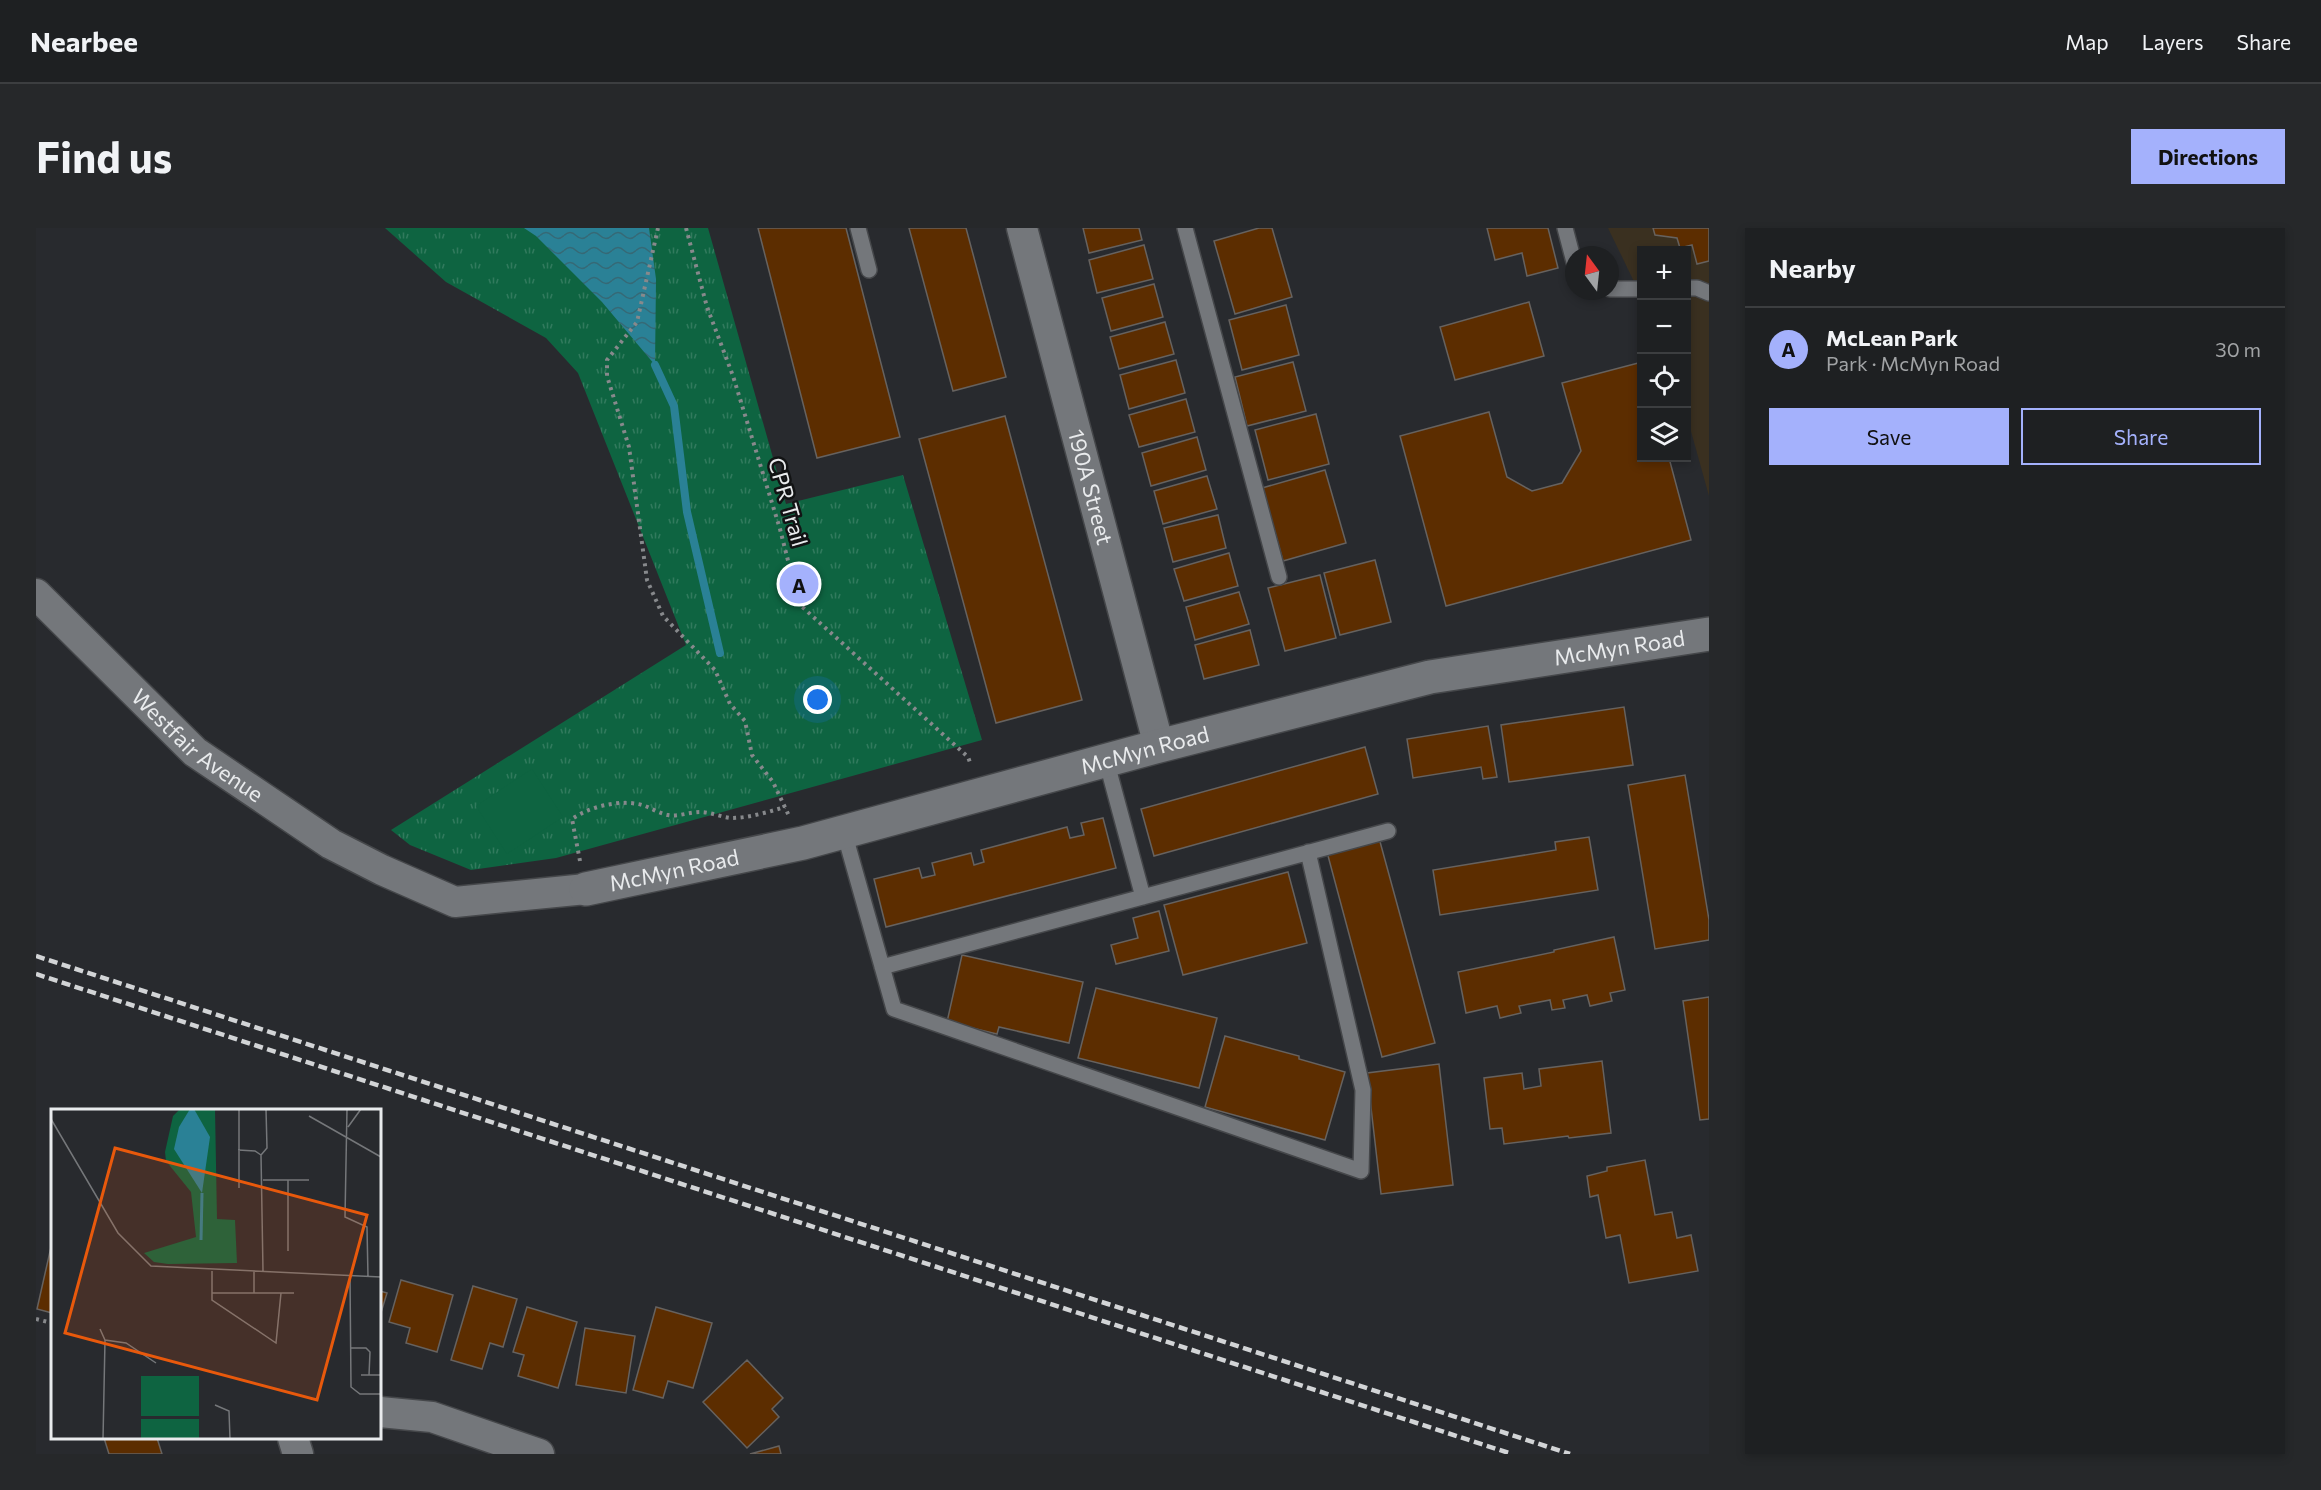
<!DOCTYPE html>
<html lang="en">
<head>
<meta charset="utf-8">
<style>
	body { margin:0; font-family:Commissioner,sans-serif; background:#26282a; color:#f1f3f6 }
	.controls { position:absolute; right:18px; top:18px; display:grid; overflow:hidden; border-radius:0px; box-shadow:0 3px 9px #0003 }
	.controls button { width:54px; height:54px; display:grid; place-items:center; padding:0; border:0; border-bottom:2px solid #3c3e40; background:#1e2022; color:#f1f3f6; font:30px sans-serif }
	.compass { position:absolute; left:1529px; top:18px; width:54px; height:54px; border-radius:50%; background:#1e2022; box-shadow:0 3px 9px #0003; rotate:345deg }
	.you { position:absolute; left:782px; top:472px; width:21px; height:21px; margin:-15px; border:4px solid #fff; border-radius:50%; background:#1a73e8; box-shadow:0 0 0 9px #1a73e833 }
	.badge { display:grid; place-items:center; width:39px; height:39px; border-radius:50%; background:#a4b1fc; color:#111; font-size:20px; font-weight:700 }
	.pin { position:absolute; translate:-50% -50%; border:3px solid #fff; box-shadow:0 2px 6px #0006 }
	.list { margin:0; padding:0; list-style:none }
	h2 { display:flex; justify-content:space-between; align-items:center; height:78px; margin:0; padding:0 24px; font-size:26px }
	h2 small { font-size:20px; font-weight:400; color:#a1a3a5 }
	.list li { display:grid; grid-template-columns:39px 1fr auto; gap:18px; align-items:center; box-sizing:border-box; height:84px; padding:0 24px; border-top:2px solid #3c3e40 }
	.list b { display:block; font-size:22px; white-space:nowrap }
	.list p { margin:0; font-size:20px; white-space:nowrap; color:#a1a3a5 }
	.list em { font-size:20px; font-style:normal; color:#a1a3a5 }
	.actions { display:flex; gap:12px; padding:18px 24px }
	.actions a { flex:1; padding:14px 0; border:2px solid #a4b1fc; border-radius:0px; text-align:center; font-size:21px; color:#a4b1fc }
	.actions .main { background:#a4b1fc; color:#111 }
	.icon { flex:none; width:33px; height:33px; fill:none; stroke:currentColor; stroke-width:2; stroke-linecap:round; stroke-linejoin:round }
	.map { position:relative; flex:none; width:1673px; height:1226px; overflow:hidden; border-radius:0px }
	header { display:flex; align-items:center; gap:36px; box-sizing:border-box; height:84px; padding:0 30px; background:#1e2022; border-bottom:2px solid #3c3e40 }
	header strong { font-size:28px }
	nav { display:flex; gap:33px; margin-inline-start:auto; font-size:21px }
	.intro { display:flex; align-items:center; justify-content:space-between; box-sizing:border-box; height:144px; padding:0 36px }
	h1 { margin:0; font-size:42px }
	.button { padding:15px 27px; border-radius:0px; background:#a4b1fc; color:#111; font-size:21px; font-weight:700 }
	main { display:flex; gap:36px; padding:0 36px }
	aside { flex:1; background:#1e2022; border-radius:0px; box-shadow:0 3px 9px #0003 }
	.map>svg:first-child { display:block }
	.commercial { fill:#3a3020 }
	.park { fill:url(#park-tufts) }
	.pitch { fill:#0e6441 }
	.water { fill:url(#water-waves) }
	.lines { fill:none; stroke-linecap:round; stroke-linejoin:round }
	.stream { stroke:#2a8196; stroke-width:8 }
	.building { fill:#5c2d00; stroke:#66625f; stroke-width:1.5 }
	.service-casing { stroke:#45474a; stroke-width:18 }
	.minor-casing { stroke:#45474a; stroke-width:33 }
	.tertiary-casing { stroke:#45474a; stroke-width:36 }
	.path { stroke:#87898c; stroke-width:4; stroke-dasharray:3 4.5; stroke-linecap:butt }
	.service { stroke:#74777b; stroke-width:15 }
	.minor { stroke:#74777b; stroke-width:30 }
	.tertiary { stroke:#74777b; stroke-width:33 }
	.rail { stroke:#d2d4d6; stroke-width:4.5; stroke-dasharray:9 4.5; stroke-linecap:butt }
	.labels { text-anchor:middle; stroke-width:5; stroke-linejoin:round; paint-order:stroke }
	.street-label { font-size:22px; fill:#e9ebed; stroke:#121314 }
	.inset-river { fill:none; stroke:#2a8196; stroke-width:3 }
	.inset-road { fill:none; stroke:#75777a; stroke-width:1.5 }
	.view { fill:#e8590c; fill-opacity:0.15; stroke:#e8590c; stroke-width:3 }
	.inset-edge { fill:none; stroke:#e9ebed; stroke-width:3 }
</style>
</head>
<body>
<header>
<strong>Nearbee</strong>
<nav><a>Map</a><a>Layers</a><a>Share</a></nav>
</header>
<div class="intro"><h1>Find us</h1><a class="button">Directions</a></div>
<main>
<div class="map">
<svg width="1673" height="1226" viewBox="0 0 1673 1226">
	<defs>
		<pattern id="park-tufts" width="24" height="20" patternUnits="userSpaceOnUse" patternTransform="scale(1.5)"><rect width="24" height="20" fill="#0e6441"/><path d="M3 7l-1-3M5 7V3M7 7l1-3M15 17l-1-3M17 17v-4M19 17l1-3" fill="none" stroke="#317a5d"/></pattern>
		<pattern id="water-waves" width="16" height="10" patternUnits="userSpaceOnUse" patternTransform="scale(1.5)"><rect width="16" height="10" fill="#2a8196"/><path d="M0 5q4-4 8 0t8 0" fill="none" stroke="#356976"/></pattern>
	</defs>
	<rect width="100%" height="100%" fill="#282a2e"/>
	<!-- commercial -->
	<path class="commercial" d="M1572 0H1673V268L1651 189 1650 22H1606L1605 68Z"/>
	<!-- park -->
	<path class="park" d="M349 0H672L750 276 867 247 946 512 520 630 435 642 374 617 355 602 650 417 542 145 510 110 410 54Z"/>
	<!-- pitch -->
	<path class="pitch" d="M496 541 527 589 471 626 440 578Z"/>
	<!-- water -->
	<path class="water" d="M488 0H613L620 51 619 137 566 74 500 8Z"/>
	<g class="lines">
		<!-- stream -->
		<path class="stream" d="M619 137 638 178 651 284 684 425"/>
	</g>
	<!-- building -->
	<path class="building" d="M722 0H810L864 209 781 230Z
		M873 0H930L970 149 917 163Z
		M1047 0H1103L1106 12 1053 25Z
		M1223 0H1236L1256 69 1199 86 1178 13Z
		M1451 0H1512L1522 40 1491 48 1486 25 1459 32Z
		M1617 0H1673V33L1661 36 1656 17 1644 20 1641 10 1619 7Z
		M1108 17 1117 51 1061 65 1053 32Z
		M1118 56 1127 89 1075 103 1066 70Z
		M1493 74 1508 128 1419 152 1404 99Z
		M1250 77 1263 127 1206 142 1193 92Z
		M1129 94 1138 126 1083 141 1074 109Z
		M1140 132 1149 165 1093 181 1084 147Z
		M1257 134 1270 183 1211 198 1199 149Z
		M1606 134V230H1633L1655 312 1410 378 1364 208 1453 184 1471 249 1496 263 1526 255 1545 223 1526 155Z
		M1150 171 1159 204 1103 219 1093 187Z
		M1280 186 1293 236 1232 252 1219 202Z
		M969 188 1046 472 960 495 883 211Z
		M1161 209 1170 242 1115 258 1106 225Z
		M1289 242 1310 315 1247 333 1226 260Z
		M1171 248 1181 281 1127 296 1118 263Z
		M1182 287 1190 320 1137 334 1128 300Z
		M1193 325 1202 358 1148 373 1138 341Z
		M1339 332 1355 394 1304 407 1288 345Z
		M1284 347 1300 410 1249 423 1232 360Z
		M1203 364 1213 396 1159 412 1150 379Z
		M1214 402 1223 437 1168 451 1159 417Z
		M1588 479 1597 537 1473 554 1465 497Z
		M1452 498 1461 549 1447 551 1445 539 1377 550 1371 511Z
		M1329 519 1342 566 1118 628 1105 581Z
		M1649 547 1673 692V712L1619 721 1592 557Z
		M1067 590 1080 640 850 699 838 651 883 640 886 650 899 647 896 635 935 625 938 637 948 634 945 622 1031 599 1034 610 1048 607 1045 595Z
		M1553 609 1562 662 1404 687 1397 642 1520 622 1519 614Z
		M1343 610 1399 815 1346 829 1291 624Z
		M1252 644 1271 715 1147 747 1128 677Z
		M1123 683 1133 723 1080 736 1075 717 1102 710 1097 690Z
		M1578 709 1589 762 1574 765 1576 773 1554 778 1551 767 1527 772 1529 780 1516 782 1514 772 1483 778 1485 785 1464 790 1461 778 1430 785 1422 744 1518 724V722Z
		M926 727 1047 754 1033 815 963 799 961 806 911 794Z
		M1060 760 1181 790 1163 860 1042 830Z
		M1673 769V891L1664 892 1647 773Z
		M1189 808 1263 828V831L1309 844 1289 912 1169 879Z
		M1566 833 1575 905 1533 910 1532 908 1468 916 1466 900 1454 901 1448 850 1486 845 1488 861 1505 858 1503 841Z
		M1403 836 1417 957 1345 966 1331 845Z
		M1609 932 1619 987 1636 984 1641 1010 1655 1007 1662 1043 1593 1055 1584 1007 1570 1010 1562 967 1554 969 1551 948 1571 943V939Z
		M15 1019H16V1085L1 1081Z
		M365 1052 417 1067 401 1124 370 1115 374 1100 353 1094Z
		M437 1058 481 1071 467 1119 454 1115 446 1141 415 1132Z
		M344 1063 351 1065 344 1088Z
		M491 1079 541 1094 522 1160 482 1148 488 1127 477 1124Z
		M620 1079 676 1095 657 1160 632 1153 627 1170 597 1162Z
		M549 1100 599 1108 590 1165 540 1157Z
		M711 1132 747 1170 736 1181 743 1189 711 1220 667 1174Z
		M68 1210H121L126 1226H73Z
		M743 1218 745 1226H714Z"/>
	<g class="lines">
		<!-- service casing -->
		<g class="service-casing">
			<path id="service" d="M822 0 833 42
				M1149 0 1243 349
				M1529 0 1538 34
				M1650 60H1661L1673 65
				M1574 61H1606
				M1070 532 1107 669
				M808 604 858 781 1325 943 1327 862 1272 624
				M846 739 1352 603"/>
		</g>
		<!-- minor casing -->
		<g class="minor-casing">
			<g id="minor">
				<path id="s1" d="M986 0 1123 518"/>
				<path id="s2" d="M0 366 159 524 295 616 346 642 419 674 550 661"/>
				<path d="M344 1184 396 1189 503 1226"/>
				<path d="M257 1210 262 1226"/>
			</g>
		</g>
		<!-- tertiary casing -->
		<g class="tertiary-casing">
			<g id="tertiary">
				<path id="s3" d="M550 661 767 615 1123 518 1394 449 1673 406"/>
			</g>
		</g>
		<!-- path -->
		<path class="path" d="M622 0 601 94 571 132V148L593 219 611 352 627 388 679 442 694 476 709 493 716 527 737 554 753 588
			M650 0 671 79 697 148 744 301 763 376 932 529 935 537
			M544 633 536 591C553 579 581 572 602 576 613 578 621 585 632 587 641 589 654 584 664 584 674 584 685 589 695 590 713 590 732 584 749 579
			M0 1091 16 1095"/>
		<!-- service -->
		<use href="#service" class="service"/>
		<!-- minor -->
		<use href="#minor" class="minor"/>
		<!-- tertiary -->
		<use href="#tertiary" class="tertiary"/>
		<!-- rail -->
		<path class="rail" d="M0 728 1534 1226
			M0 746 1476 1226"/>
	</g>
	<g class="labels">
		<!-- street labels -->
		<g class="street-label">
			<text dy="8" stroke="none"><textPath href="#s1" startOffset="268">190A Street</textPath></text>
			<text transform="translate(752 274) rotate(74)" y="8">CPR Trail</text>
			<text dy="8" stroke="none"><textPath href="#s3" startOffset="1062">McMyn Road</textPath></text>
			<text dy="8" stroke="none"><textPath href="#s2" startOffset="222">Westfair Avenue</textPath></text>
			<text dy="8" stroke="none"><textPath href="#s3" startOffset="576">McMyn Road</textPath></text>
			<text dy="8" stroke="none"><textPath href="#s3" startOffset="90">McMyn Road</textPath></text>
		</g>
	</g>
	<!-- overview -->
	<g transform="translate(15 881)">
		<rect width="330" height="330" fill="#282a2e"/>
		<path d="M129 0H164L166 110 184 111 186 154 117 155 103 153 93 144 145 128 140 83 115 52 114 43 122 7Z" fill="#0e6441"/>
		<path d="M90 267H148V307H90ZM90 310H148V330H90Z" fill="#0e6441"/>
		<path d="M139 0H143L159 28 151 84 123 40 128 18Z" fill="#2a8196"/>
		<path class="inset-river" d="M150 131 151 84"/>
		<path class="inset-road" d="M296 0 294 108 316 118 317 168M258 7 330 48M0 10 67 124 100 157 330 168M297 18 310 0M187 41 204 42 210 46M210 46 212 162M210 46 216 39 215 0M212 71H258M237 71V142M188 79V0M161 162V191L225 234 230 184M299 168 300 278 309 285H330M161 184H243M203 184V162M49 220 54 231 75 234 105 254M300 239H315L319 243 318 266M310 266H330M164 296 178 302 179 330M52 330 54 231"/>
		<path class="view" d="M64 39 316 106 266 291 14 224Z"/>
		<rect width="330" height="330" class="inset-edge"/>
	</g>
</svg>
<div class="controls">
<button>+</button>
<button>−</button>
<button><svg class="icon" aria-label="locate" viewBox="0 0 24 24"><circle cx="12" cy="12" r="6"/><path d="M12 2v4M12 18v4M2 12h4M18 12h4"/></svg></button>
<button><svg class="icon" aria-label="layers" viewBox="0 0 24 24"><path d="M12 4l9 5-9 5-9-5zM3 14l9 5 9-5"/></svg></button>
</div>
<svg class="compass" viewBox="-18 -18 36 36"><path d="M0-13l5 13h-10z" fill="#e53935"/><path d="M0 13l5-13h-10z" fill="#a1a3a5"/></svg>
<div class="you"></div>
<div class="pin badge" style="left:763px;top:356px">A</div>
</div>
<aside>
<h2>Nearby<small></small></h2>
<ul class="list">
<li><span class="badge">A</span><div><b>McLean Park</b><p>Park · McMyn Road</p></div><em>30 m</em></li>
</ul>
<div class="actions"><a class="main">Save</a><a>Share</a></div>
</aside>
</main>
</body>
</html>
